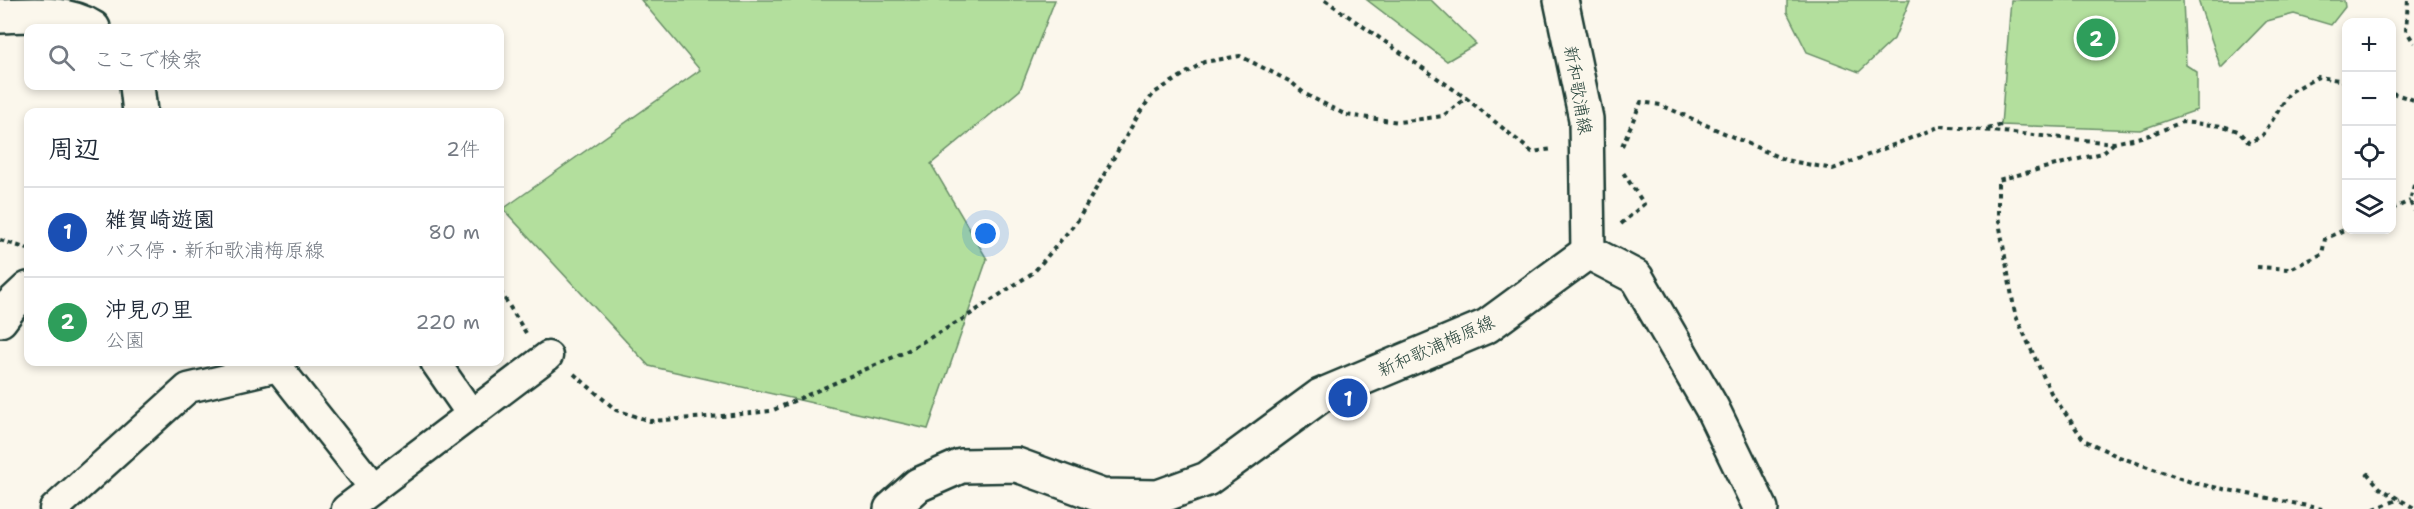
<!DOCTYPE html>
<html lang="ja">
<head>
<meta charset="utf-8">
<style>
	body { margin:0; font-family:"Shantell Sans","Klee One",sans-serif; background:#f2f2f3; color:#1f2937 }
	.controls { position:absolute; right:18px; top:18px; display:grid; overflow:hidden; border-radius:12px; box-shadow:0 3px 9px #0003 }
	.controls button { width:54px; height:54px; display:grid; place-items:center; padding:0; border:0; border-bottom:2px solid #e0e1e3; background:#fff; color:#1f2937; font:30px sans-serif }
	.you { position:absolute; left:986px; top:234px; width:21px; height:21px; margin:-15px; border:4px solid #fff; border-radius:50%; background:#1a73e8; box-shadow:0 0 0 9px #1a73e833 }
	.badge { display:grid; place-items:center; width:39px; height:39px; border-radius:50%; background:#111827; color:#fff; font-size:20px; font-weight:700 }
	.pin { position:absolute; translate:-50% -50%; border:3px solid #fff; box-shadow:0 2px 6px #0006 }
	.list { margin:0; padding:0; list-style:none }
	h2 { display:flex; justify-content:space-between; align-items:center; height:78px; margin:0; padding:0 24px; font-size:26px }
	h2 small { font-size:20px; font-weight:400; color:#747a83 }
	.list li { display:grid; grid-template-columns:39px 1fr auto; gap:18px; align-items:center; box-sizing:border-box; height:90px; padding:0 24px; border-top:2px solid #e0e1e3 }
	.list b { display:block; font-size:22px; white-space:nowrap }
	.list p { margin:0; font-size:20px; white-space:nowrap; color:#747a83 }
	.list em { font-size:20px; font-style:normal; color:#747a83 }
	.icon { flex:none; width:33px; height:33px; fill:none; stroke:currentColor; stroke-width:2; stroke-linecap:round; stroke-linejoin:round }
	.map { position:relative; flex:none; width:2414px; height:509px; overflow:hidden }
	.search { position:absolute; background:#fff; box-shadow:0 3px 9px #0003; left:24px; top:24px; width:480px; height:66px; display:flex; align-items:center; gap:15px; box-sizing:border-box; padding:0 21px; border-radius:12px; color:#747a83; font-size:22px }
	.panel { position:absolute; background:#fff; box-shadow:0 3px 9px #0003; left:24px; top:108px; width:480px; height:258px; border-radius:12px }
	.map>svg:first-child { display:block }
	.green { fill:#b3df9d; stroke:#698e68; stroke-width:1.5 }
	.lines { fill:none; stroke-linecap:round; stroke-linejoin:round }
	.street-casing { stroke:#1f3d34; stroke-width:33 }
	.secondary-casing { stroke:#1f3d34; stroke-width:38 }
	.primary-casing { stroke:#1f3d34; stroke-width:38 }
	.path { stroke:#1f3d34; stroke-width:4; stroke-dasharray:4.5 4.5; stroke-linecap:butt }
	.street { stroke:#fbf7ec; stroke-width:28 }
	.secondary { stroke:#fbf7ec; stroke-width:33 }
	.primary { stroke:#fbf7ec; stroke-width:33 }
	.labels { text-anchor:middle; stroke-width:4.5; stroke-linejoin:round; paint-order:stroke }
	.street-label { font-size:18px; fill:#1f3d34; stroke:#fbf7ec }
</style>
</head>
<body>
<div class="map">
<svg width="2414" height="509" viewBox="0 0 2414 509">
	<rect width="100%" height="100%" fill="#fbf7ec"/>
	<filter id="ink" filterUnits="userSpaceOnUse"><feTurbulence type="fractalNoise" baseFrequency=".0167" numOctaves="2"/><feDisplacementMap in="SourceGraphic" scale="12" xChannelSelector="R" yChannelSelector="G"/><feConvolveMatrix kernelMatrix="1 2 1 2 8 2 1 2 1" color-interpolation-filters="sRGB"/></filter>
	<g filter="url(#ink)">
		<!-- green -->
		<path class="green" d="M641 0H1055L1020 90 931 164 987 259 928 429 649 366 503 209 700 70Z
			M1367 0H1431L1476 44 1447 61Z
			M1787 0H1910L1894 39 1859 72 1807 52 1787 12Z
			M2011 0H2183L2186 65 2197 72V110L2140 130 2001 125Z
			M2198 0H2344L2345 7 2331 25 2294 14 2267 21 2221 68Z"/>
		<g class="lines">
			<!-- street casing -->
			<g class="street-casing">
				<path id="street" d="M435 362 471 414
					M54 509 188 388 278 367 373 487
					M346 509 548 356"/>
			</g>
			<!-- secondary casing -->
			<g class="secondary-casing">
				<path id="secondary" d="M1561 0 1586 119 1588 252"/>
			</g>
			<!-- primary casing -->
			<g class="primary-casing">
				<path id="primary" d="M0 16C30 15 67 11 93 28
					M137 86 140 112
					M0 320 12 304 28 289
					M891 509 918 485 961 466 1017 465 1102 496 1158 497 1207 479 1320 396 1487 326 1588 252 1636 277 1712 408 1761 509"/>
			</g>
			<!-- path -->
			<path class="path" d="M1325 0 1466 98
				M2408 0 2406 30 2414 43
				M2392 93 2414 100
				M1988 129 2001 125
				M2114 143 2102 153 1998 180V216L2015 314 2051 393 2084 440 2119 457 2194 483 2322 509
				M1622 146 1641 102 1661 105 1785 160 1833 169 1941 126 2114 143 2150 135 2182 122 2223 126 2238 131 2249 143 2263 135 2290 92 2318 77 2346 81
				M2414 185 2410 201 2414 211
				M2392 209 2410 201
				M1621 224 1644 204 1622 171
				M0 240 28 249
				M2257 267 2290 269 2322 254 2325 239 2346 229
				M500 291 526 333
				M574 374 616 410 650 421 722 416 771 411 905 352 963 319 1034 272 1078 220 1140 112 1154 93 1204 62 1240 56 1291 82 1305 94 1346 115 1399 122 1443 116 1466 98 1532 152 1553 149
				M2367 473 2380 488 2414 508
				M2374 509 2400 499"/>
			<!-- street -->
			<use href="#street" class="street"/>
			<!-- secondary -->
			<use href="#secondary" class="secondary"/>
			<!-- primary -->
			<use href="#primary" class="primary"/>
		</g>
	</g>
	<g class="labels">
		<!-- street labels -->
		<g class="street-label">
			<text transform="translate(1578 90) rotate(80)" y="6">新和歌浦線</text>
			<text transform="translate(1436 346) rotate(-24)" y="6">新和歌浦梅原線</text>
		</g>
	</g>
</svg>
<div class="controls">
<button>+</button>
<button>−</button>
<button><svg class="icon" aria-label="locate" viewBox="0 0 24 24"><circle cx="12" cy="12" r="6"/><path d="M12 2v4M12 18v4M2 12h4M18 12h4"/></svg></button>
<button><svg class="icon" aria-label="layers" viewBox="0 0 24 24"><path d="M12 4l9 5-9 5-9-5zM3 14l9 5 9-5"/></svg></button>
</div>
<div class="you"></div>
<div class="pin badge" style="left:1348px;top:398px;background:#1a4fb4">1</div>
<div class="pin badge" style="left:2096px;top:38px;background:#2e9e5b">2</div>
<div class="search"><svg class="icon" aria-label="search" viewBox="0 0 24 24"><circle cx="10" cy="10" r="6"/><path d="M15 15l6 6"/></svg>ここで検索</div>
<section class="panel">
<h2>周辺<small>2件</small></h2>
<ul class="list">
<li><span class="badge" style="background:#1a4fb4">1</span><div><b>雑賀崎遊園</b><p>バス停 · 新和歌浦梅原線</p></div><em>80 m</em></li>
<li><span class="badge" style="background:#2e9e5b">2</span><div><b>沖見の里</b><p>公園</p></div><em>220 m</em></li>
</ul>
</section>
</div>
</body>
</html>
